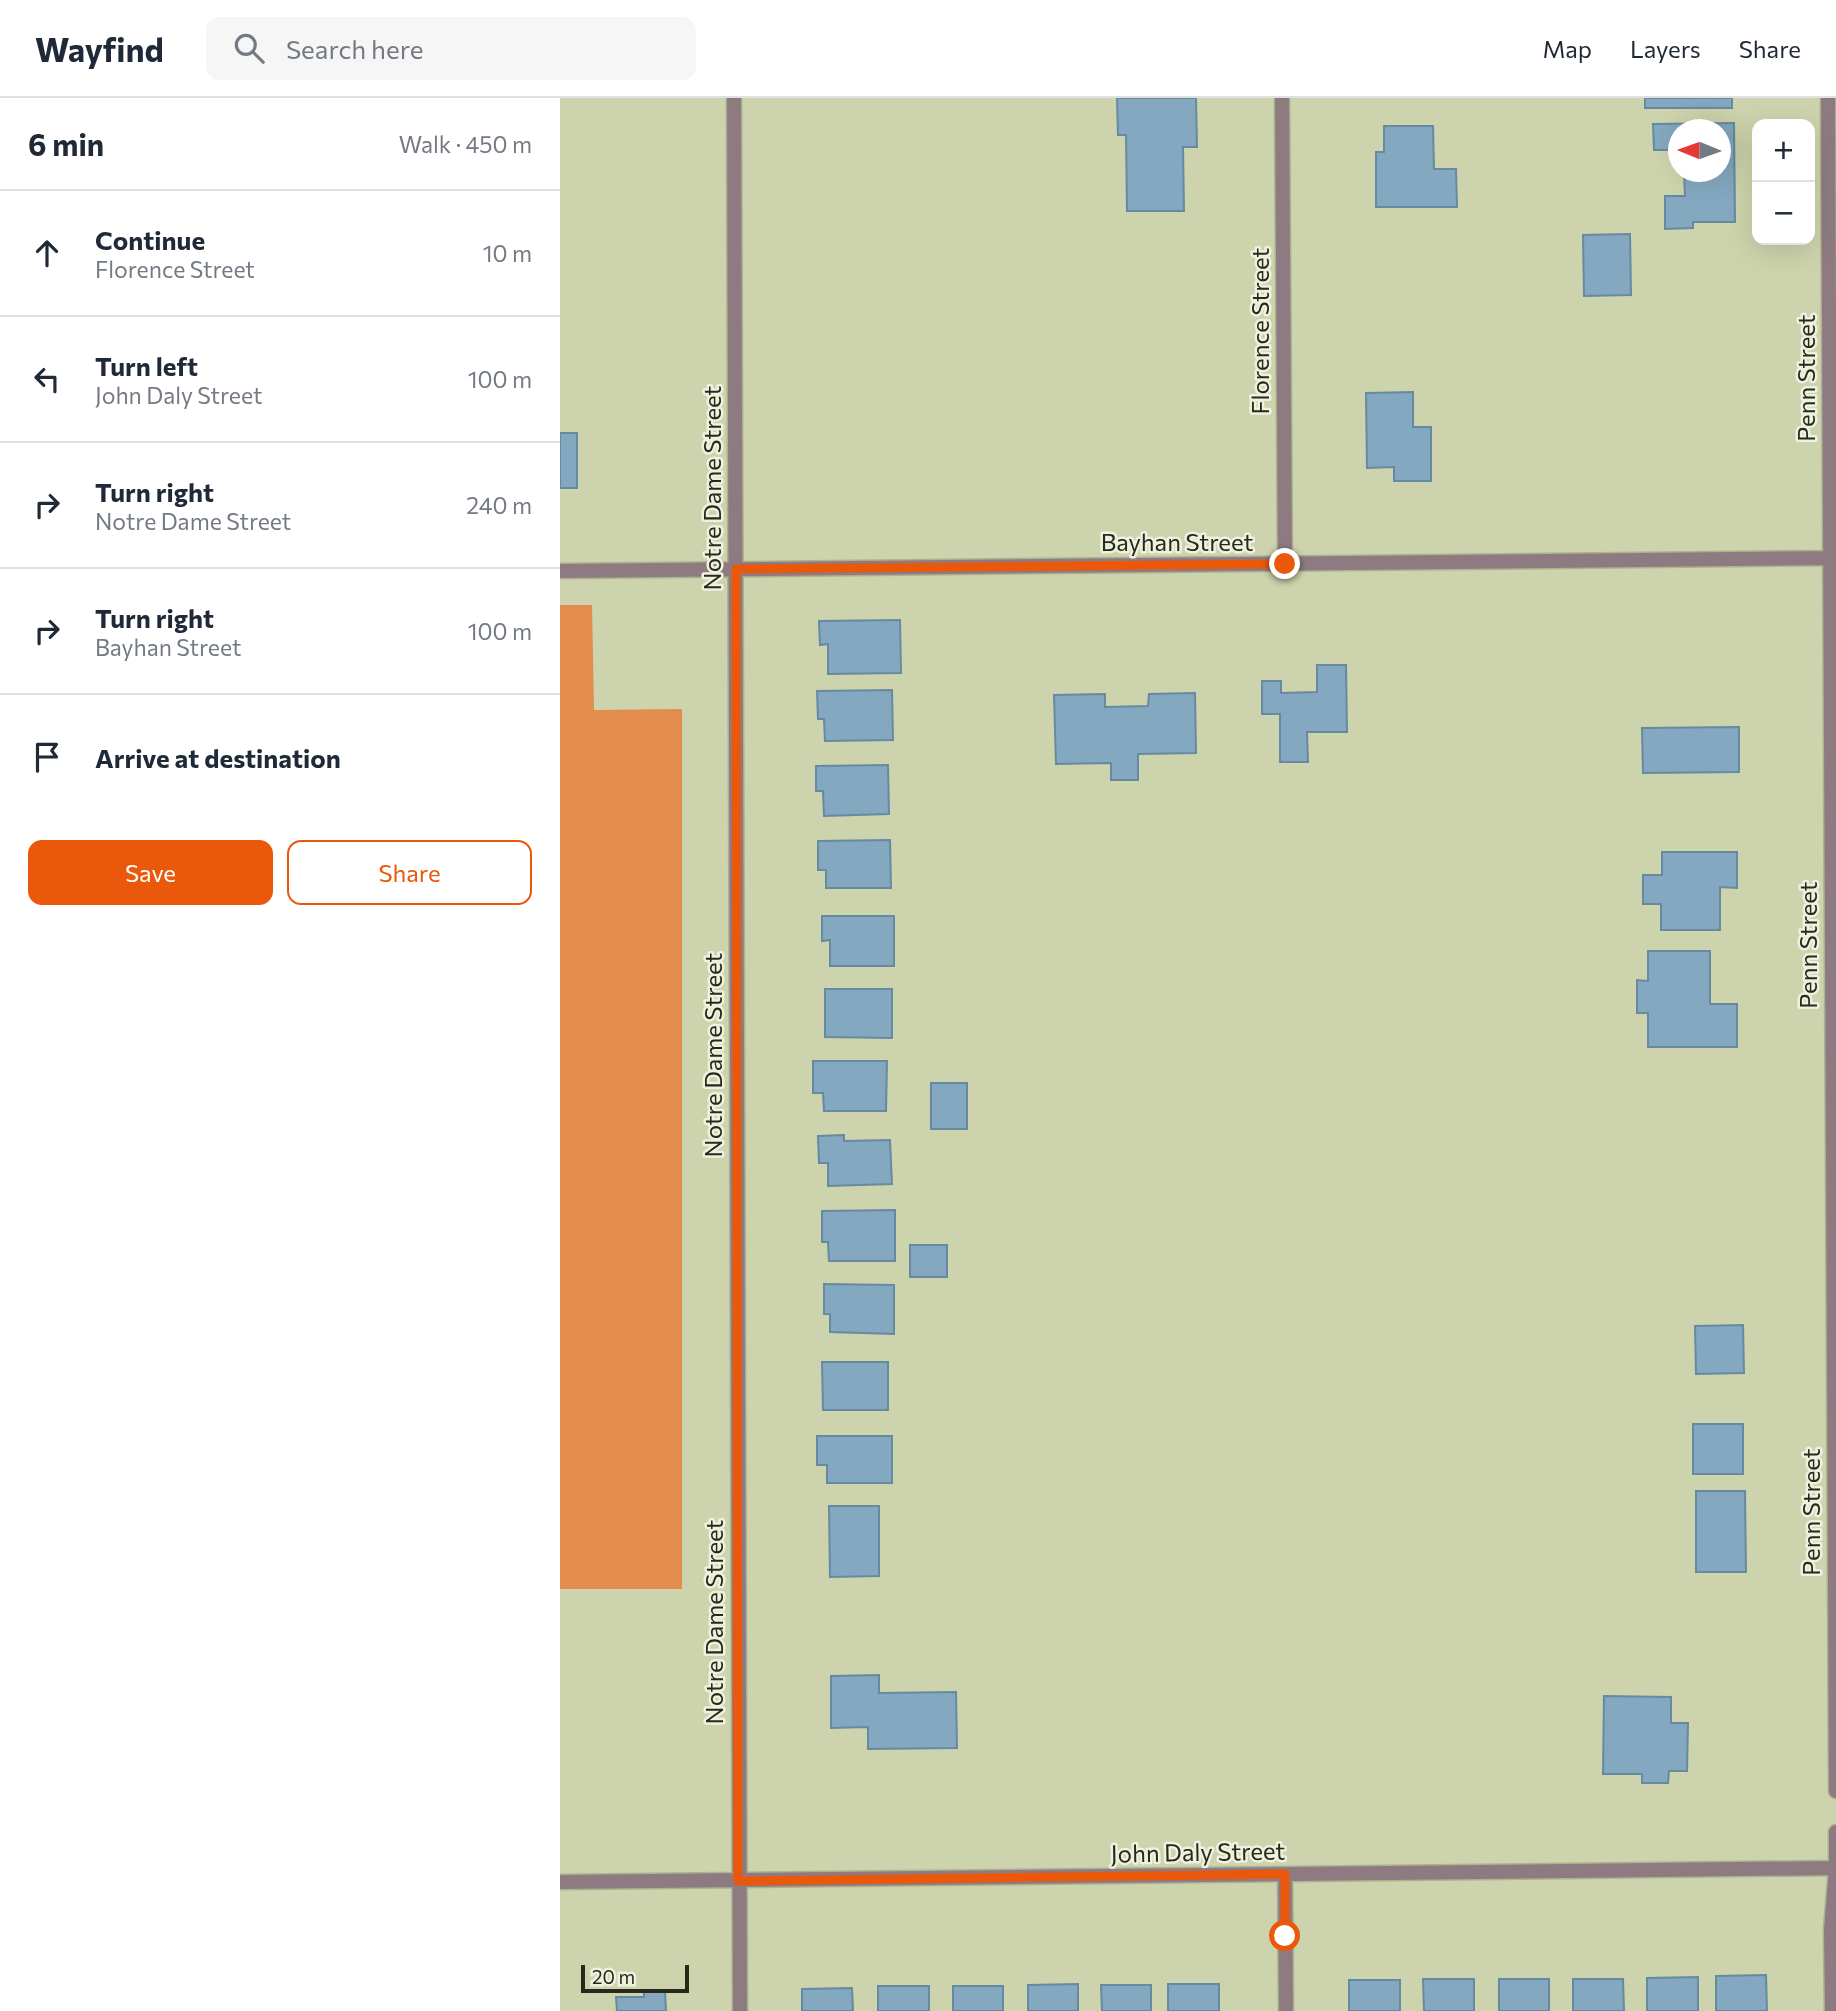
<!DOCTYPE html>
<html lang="en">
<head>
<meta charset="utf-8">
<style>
	body { margin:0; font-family:Commissioner,sans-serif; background:#f6f6f7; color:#1f2937 }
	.controls { position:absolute; right:21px; top:21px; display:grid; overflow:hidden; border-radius:14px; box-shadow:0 7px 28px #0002 }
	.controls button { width:63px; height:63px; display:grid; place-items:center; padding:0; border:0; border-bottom:2px solid #e0e1e3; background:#fff; color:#1f2937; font:35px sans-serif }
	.compass { position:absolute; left:1108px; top:21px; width:63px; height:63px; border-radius:50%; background:#fff; box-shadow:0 7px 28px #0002; rotate:271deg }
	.scale { position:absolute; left:21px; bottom:18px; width:108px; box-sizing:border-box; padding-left:7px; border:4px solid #27291a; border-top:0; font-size:19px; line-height:24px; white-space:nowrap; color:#27291a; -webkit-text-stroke:5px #eef1de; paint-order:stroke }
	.stop { position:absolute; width:21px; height:21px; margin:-16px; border:5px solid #ea580c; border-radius:50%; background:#fff }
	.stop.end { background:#ea580c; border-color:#fff; box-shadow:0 2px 7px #0008 }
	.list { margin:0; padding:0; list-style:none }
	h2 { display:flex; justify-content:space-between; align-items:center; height:91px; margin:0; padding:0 28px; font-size:30px }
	h2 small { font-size:23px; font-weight:400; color:#747a83 }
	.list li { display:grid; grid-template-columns:46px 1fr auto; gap:21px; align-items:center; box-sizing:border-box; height:126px; padding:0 28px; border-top:2px solid #e0e1e3 }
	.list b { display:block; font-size:26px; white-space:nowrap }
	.list p { margin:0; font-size:23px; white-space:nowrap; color:#747a83 }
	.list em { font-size:23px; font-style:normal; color:#747a83 }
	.actions { display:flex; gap:14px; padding:21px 28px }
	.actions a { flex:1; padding:16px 0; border:2px solid #ea580c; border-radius:14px; text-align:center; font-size:24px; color:#ea580c }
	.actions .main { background:#ea580c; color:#fff }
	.icon { flex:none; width:38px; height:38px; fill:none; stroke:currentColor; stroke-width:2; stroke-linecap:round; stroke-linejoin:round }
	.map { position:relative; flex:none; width:1276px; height:1913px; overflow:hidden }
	header { display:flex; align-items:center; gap:42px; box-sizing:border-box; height:98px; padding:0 35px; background:#fff; border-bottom:2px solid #e0e1e3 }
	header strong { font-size:33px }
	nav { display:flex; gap:38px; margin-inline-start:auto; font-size:24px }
	.search { width:490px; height:63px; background:#f6f6f7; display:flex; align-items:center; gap:18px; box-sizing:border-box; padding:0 24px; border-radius:14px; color:#747a83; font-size:26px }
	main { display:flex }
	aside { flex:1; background:#fff }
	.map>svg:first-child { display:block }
	.green { fill:#e28c4e }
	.building { fill:#83a8bf; stroke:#668aa0; stroke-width:2 }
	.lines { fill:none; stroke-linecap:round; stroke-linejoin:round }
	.street-casing { stroke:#acb18f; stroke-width:17 }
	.street { stroke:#8d7b81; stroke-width:14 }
	.route { stroke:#ea580c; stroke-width:9 }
	.labels { text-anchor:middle; stroke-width:5; stroke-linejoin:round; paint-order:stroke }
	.street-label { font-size:24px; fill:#27291a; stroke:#eef1de }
</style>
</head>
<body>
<header>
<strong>Wayfind</strong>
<div class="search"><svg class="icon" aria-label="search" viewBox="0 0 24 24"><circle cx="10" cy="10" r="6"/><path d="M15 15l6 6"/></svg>Search here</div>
<nav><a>Map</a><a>Layers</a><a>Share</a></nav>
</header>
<main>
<aside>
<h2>6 min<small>Walk · 450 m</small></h2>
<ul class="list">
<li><svg class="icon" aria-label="ahead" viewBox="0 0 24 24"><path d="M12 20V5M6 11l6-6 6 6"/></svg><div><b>Continue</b><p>Florence Street</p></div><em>10 m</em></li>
<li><svg class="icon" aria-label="left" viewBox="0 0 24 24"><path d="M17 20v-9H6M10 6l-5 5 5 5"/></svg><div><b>Turn left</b><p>John Daly Street</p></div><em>100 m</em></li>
<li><svg class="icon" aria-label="right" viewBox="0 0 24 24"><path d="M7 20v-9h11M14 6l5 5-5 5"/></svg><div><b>Turn right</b><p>Notre Dame Street</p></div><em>240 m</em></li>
<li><svg class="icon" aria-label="right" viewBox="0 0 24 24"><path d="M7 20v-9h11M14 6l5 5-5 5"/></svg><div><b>Turn right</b><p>Bayhan Street</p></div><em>100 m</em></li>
<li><svg class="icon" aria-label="arrive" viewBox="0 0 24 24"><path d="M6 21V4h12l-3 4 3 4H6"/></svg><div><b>Arrive at destination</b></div></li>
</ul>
<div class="actions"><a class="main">Save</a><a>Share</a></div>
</aside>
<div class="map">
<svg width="1276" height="1913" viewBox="0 0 1276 1913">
	<rect width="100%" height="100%" fill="#cdd3ac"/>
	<!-- green -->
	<path class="green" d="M0 507H32L34 612 122 611V1491H0Z"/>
	<!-- building -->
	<path class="building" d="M557 0H636L637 49H623L624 113H567L566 37H558Z
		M1085 0H1172V10H1085Z
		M1174 25 1175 124H1133V130L1105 131V98H1125L1124 74H1160V32H1118V52H1094L1093 26Z
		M824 28H873L874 71H896L897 109H816V54H824Z
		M1070 136 1071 197 1024 198 1023 137Z
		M853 294V329H871V383H834V369L807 370 806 295Z
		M0 335H17V390H0Z
		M340 522 341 575 268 576V546L260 547 259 523Z
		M757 567H786L787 634H747L748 664H720V616H702V583H721V595L757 594Z
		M332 592 333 642 265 643 264 621H258L257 593Z
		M635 595 636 655 578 656V682H551V665L496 666 494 597 545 596V609L588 608 589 596Z
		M1179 629V674L1083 675 1082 630Z
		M328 667 329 716 264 718 263 693H256V668Z
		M330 742 331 790H266V772H258V743Z
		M1102 754H1177V790L1160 789V832H1101V806H1083V777H1102Z
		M262 818H334V868H270V842L262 843Z
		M1088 853H1150V906H1177V949H1088V915H1077V882L1088 883Z
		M265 891H332V940L265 939Z
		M253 963H327L326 1013H264L263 995H253Z
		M371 985H407V1031H371Z
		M284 1037V1043L330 1042 332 1086 268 1088V1065H259L258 1038Z
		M335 1112V1163H269L268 1144H262V1113Z
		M350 1147H387V1179H350Z
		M264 1186 334 1187V1236L270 1234V1216H264Z
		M1183 1227 1184 1275 1136 1276 1135 1228Z
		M262 1264H328V1312H263Z
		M1133 1326H1183V1376H1133Z
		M257 1338H332V1385H267V1367H257Z
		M1136 1393H1185L1186 1474H1136Z
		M269 1408H319V1478L270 1479Z
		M319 1577V1595L396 1594 397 1650 308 1651V1629L271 1630V1578Z
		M1044 1598 1111 1599V1625H1128L1127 1673H1109L1108 1685H1082V1676H1043Z
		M1206 1877 1207 1913H1156V1878Z
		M1138 1879V1913H1087V1880Z
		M863 1881H914V1913H864Z
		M939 1881H989V1913H939Z
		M1013 1881H1063L1064 1913H1013Z
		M789 1882H840V1913H789Z
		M518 1886V1913H468V1887Z
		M608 1886H659V1913H608Z
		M541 1887H591V1913H542Z
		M318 1888H369V1913H318Z
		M393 1888H443V1913H393Z
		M292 1890 293 1913H242V1891Z
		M84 1893H105L106 1913H57L56 1899H84Z"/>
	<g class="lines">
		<!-- street casing -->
		<g class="street-casing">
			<path id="street" d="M174 0 180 1913
				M722 0 725 466
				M1268 0 1276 1693
				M0 473 1276 460
				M725 1776 726 1913
				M0 1784 1276 1770
				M1272 1913 1271 1832 1276 1770V1734"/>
		</g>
		<!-- street -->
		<use href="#street" class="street"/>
	</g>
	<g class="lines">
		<!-- route -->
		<path class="route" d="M725 466 176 471V505L178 1783 725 1776V1838"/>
	</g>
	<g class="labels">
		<!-- street labels -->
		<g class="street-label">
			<text transform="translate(701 233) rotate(-90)" y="8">Florence Street</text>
			<text transform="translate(1247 280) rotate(-90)" y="8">Penn Street</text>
			<text transform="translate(153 390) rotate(-90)" y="8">Notre Dame Street</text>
			<text x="617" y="453">Bayhan Street</text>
			<text transform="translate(1249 847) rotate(-90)" y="8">Penn Street</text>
			<text transform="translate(154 957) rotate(-90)" y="8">Notre Dame Street</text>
			<text transform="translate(1252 1414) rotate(-90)" y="8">Penn Street</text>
			<text transform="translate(155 1524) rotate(-90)" y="8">Notre Dame Street</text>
			<text transform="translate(638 1755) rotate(-1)" y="8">John Daly Street</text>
		</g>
	</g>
</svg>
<div class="controls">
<button>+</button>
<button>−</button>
</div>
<svg class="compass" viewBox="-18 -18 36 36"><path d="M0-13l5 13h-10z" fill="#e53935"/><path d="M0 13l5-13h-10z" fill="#747a83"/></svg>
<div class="scale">20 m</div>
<div class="stop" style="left:725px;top:1838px"></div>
<div class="stop end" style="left:725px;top:466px"></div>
</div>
</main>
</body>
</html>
